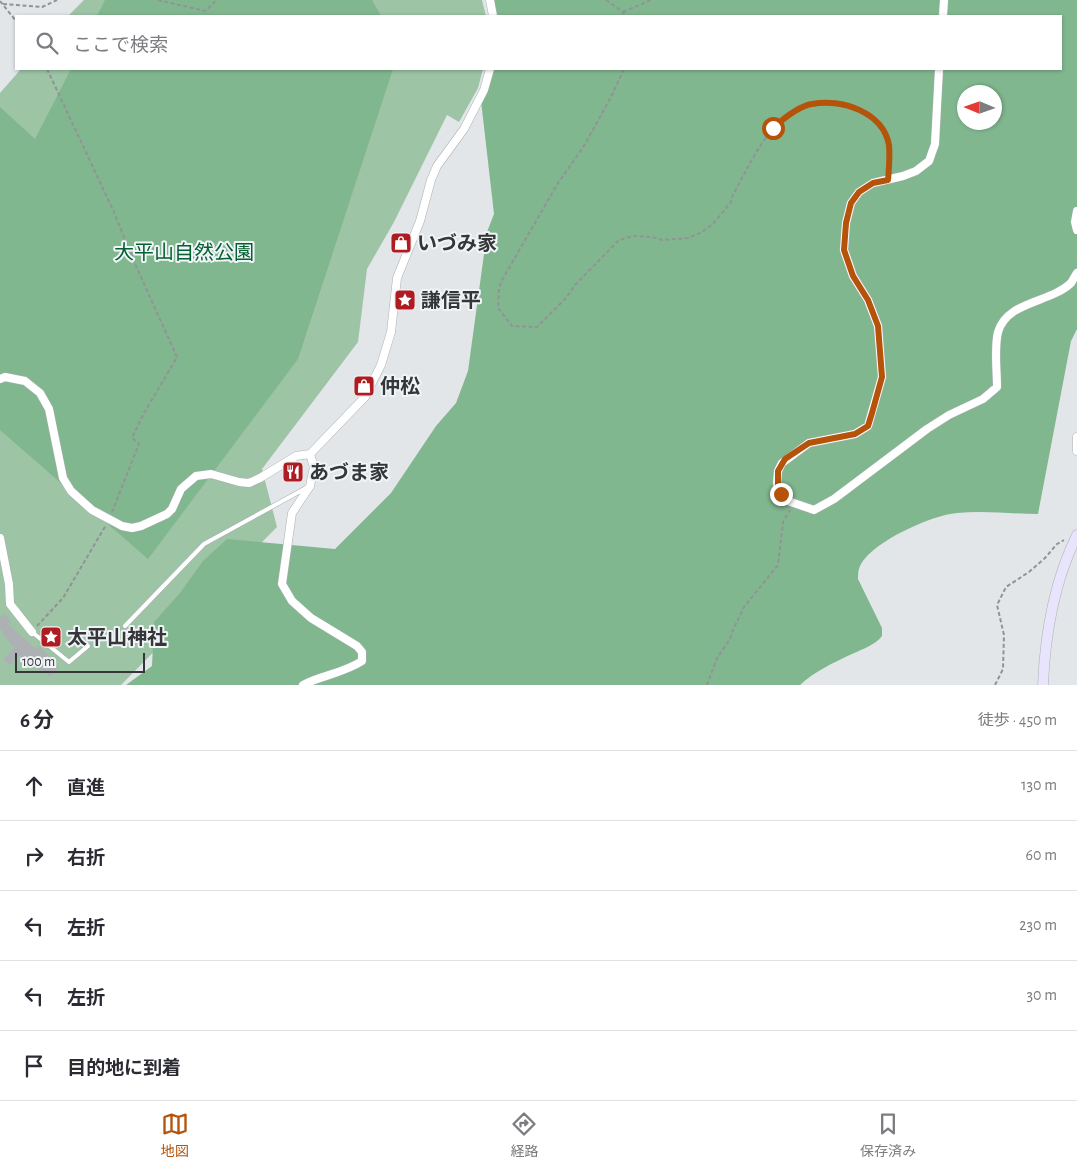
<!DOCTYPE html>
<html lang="ja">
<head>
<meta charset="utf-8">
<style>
	body { margin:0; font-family:"Alegreya Sans","Noto Sans JP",sans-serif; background:#f7f7f7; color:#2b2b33 }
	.compass { position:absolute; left:957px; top:85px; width:45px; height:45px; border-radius:50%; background:#fff; box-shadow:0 1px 4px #0004; rotate:272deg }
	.scale { position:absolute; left:15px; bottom:12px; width:130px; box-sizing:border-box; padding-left:5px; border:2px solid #353637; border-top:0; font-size:14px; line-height:18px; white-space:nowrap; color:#353637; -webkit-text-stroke:4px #f0f3f7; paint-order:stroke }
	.stop { position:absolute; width:15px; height:15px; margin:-11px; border:4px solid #b45309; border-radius:50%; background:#fff }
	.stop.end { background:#b45309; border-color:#fff; box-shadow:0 1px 5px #0008 }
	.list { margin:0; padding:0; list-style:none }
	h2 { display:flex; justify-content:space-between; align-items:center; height:65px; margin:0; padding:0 20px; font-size:21px }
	h2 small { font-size:16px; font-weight:400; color:#7c7c81 }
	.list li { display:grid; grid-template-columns:32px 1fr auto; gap:15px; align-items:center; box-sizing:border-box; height:70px; padding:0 20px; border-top:1px solid #e1e1e2 }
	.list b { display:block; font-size:19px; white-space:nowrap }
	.list em { font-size:16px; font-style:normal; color:#7c7c81 }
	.icon { flex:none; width:28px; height:28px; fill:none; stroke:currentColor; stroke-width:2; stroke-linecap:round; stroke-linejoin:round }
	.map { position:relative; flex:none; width:1077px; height:685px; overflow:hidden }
	.search { position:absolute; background:#fff; box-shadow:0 1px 4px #0004; left:15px; right:15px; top:15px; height:55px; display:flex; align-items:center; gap:12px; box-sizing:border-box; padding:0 18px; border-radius:0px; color:#7c7c81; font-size:19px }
	.sheet { height:415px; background:#fff }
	nav { display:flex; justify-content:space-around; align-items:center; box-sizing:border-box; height:70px; border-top:1px solid #e1e1e2; background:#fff; font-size:14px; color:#7c7c81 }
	nav a { display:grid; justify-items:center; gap:2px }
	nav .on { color:#b45309 }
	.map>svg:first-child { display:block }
	.green { fill:#9cc4a5 }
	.forest { fill:#81b78f; fill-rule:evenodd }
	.building { fill:#aeb1b4 }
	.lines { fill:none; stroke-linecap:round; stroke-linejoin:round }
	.lane-casing { stroke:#adb0b3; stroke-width:5 }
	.street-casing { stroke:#adb0b3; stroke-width:9 }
	.secondary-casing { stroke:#adb0b3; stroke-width:11 }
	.path { stroke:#919395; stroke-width:2; stroke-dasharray:4 2.5; stroke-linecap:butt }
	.lane { stroke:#fff; stroke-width:4 }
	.street { stroke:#fff; stroke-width:8 }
	.secondary { stroke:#e7e4fb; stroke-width:10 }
	.route { stroke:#b45309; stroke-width:6 }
	.labels { text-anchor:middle; stroke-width:4; stroke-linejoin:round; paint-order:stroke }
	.poi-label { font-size:20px; font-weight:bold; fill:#353637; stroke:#f0f3f7; text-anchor:start }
	.park-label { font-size:20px; fill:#046030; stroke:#f0f3f7 }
</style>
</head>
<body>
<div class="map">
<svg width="1077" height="685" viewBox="0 0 1077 685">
	<rect width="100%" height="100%" fill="#e3e6e9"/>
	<!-- green -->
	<path class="green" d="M84 0H482L486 16H68Z
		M21 69H483L478 88 459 122 447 115 394 222 367 269 358 342 262 469 277 527 121 685H0V93Z"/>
	<!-- forest -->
	<path class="forest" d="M105 0H372L381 16H97Z
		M494 0H1077V329L1071 341 1038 514C1011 514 984 510 957 513 932 515 874 541 861 564 858 569 858 574 858 579L882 628V636C875 645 863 649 852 654 833 663 815 671 800 685H126L152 666 154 622 180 593 203 561 227 539 335 549 391 493 436 426 456 403 468 371 487 232 494 214 480 92 488 69H1061V16H496ZM964 92H994V122H964Z
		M71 69H393L298 359 148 559 0 430V107L35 139Z"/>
	<!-- building -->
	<path class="building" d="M5 613 11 622 8 624 36 649 39 646 59 667 50 677 45 672 43 674 35 667 32 670 19 656 10 665 3 660 14 648 3 634 2 629 0 630V617Z"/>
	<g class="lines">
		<!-- lane casing -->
		<g class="lane-casing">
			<path id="lane" d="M125 626 204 544 306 488
				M32 632 69 662 88 646"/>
		</g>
		<!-- street casing -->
		<g class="street-casing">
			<path id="street" d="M490 0 493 16
				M943 16 944 0
				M939 69 935 144 929 161 916 171 903 176 873 183 859 192 851 203 846 223 844 250 853 276 868 300 878 326 882 377 868 426 855 434 809 443 782 463 778 471 777 484 781 494 788 501 814 510 834 499 927 429 949 415 983 399 997 387C997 370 994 348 998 332 1007 301 1050 303 1071 283 1073 280 1075 276 1077 273
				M1077 211 1075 222 1077 230
				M0 379 5 377 25 381 40 393 49 409 63 478 71 491 92 510 122 526 132 528 141 526 167 514 172 509 181 489 196 476 211 474 239 482 249 483 260 478 296 456 310 454 365 397 381 365 391 332 397 278 420 221 431 180 437 166 464 129 484 90 490 69
				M1077 437V451
				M0 538 9 584 10 604 32 632
				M303 685C322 675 344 673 362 661V652L357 646 311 618 292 601 282 584 292 513 310 486 314 467 310 454"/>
		</g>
		<!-- secondary casing -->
		<g class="secondary-casing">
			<path id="secondary" d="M1043 685C1045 635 1055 580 1077 535"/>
		</g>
		<!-- path -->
		<path class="path" d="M158 0 205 11 217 0
			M606 0 623 12 625 16
			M0 1 16 21
			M3 4 42 7 57 0
			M623 12 651 0
			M47 69 113 210 136 266 177 357 143 415 132 438 139 444 112 512
			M624 69 611 97 584 146 558 183 502 280 499 288 498 308 512 326 537 327 566 298 575 285 619 240 633 236 652 237 662 240 688 238 702 232 713 224 731 202 732 197C745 173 763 134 784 118 791 113 804 105 812 104 839 99 872 109 885 135 890 146 889 160 888 172
			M37 626 63 598 106 525
			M94 643 121 628
			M707 685 717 658 730 639 732 632 744 607 778 565 783 522 790 510
			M995 685 1003 669 1004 635 997 605 1006 587 1029 572 1045 558 1057 544 1064 540"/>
		<!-- lane -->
		<use href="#lane" class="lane"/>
		<!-- street -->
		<use href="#street" class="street"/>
		<!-- secondary -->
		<use href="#secondary" class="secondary"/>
	</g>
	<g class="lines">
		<!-- route -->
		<path class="route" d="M773 128C783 119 798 106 812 104 841 98 883 112 889 145 890 156 889 169 888 180L873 183 859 192 851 203 846 223 844 250 853 276 868 300 878 326 882 377 872 413 868 426 855 434 809 443 785 459 778 471V484L781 494"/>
	</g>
	<!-- icons -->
	<defs>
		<g id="shop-square" transform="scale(1.125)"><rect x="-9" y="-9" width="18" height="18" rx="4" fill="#ae1c21" stroke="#f0f3f7"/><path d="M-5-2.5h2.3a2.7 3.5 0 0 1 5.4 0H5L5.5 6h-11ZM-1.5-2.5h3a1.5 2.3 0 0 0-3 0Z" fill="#fff"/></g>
		<g id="sight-square" transform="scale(1.125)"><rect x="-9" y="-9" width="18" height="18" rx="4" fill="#ae1c21" stroke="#f0f3f7"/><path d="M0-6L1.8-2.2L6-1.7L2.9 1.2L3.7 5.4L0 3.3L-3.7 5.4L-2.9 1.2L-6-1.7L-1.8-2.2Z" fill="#fff"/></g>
		<g id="restaurant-square" transform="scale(1.125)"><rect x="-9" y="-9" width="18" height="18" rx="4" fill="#ae1c21" stroke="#f0f3f7"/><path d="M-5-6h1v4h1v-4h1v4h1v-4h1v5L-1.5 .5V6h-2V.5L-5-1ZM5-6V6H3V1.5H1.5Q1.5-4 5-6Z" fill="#fff"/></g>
	</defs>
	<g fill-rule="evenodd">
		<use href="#shop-square" x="401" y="243"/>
		<use href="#sight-square" x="405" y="300"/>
		<use href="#shop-square" x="364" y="386"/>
		<use href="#restaurant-square" x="293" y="472"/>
		<use href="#sight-square" x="51" y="637"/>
	</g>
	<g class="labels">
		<!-- poi labels -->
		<g class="poi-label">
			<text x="417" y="250">いづみ家</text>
			<text x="421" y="307">謙信平</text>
			<text x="380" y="393">仲松</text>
			<text x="309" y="479">あづま家</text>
			<text x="67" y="644">太平山神社</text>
		</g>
		<!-- park labels -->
		<g class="park-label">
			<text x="184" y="259">大平山自然公園</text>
		</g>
	</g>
</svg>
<svg class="compass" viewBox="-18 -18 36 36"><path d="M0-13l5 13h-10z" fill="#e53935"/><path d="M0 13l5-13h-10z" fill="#7c7c81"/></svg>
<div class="scale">100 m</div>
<div class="stop" style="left:773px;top:128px"></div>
<div class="stop end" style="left:781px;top:494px"></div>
<div class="search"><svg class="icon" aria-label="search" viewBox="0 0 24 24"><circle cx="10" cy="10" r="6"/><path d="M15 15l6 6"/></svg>ここで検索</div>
</div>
<section class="sheet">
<h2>6 分<small>徒歩 · 450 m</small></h2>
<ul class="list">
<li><svg class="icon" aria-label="ahead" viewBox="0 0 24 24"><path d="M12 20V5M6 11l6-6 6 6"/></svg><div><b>直進</b></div><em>130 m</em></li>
<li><svg class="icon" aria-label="right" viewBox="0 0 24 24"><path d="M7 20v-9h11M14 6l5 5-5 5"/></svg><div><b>右折</b></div><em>60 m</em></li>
<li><svg class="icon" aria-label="left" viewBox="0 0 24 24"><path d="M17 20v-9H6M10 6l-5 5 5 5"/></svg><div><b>左折</b></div><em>230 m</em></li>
<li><svg class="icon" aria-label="left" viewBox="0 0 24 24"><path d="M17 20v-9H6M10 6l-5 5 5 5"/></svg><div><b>左折</b></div><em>30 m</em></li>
<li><svg class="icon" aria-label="arrive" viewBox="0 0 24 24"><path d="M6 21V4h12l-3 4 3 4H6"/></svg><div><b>目的地に到着</b></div></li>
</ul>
</section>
<nav>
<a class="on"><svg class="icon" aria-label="map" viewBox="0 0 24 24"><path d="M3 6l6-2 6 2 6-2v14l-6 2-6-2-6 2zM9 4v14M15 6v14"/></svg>地図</a>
<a><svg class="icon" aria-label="directions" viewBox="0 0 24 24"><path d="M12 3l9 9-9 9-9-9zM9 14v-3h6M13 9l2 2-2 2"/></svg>経路</a>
<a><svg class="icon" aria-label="saved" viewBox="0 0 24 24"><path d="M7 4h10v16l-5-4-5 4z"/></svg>保存済み</a>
</nav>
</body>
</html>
